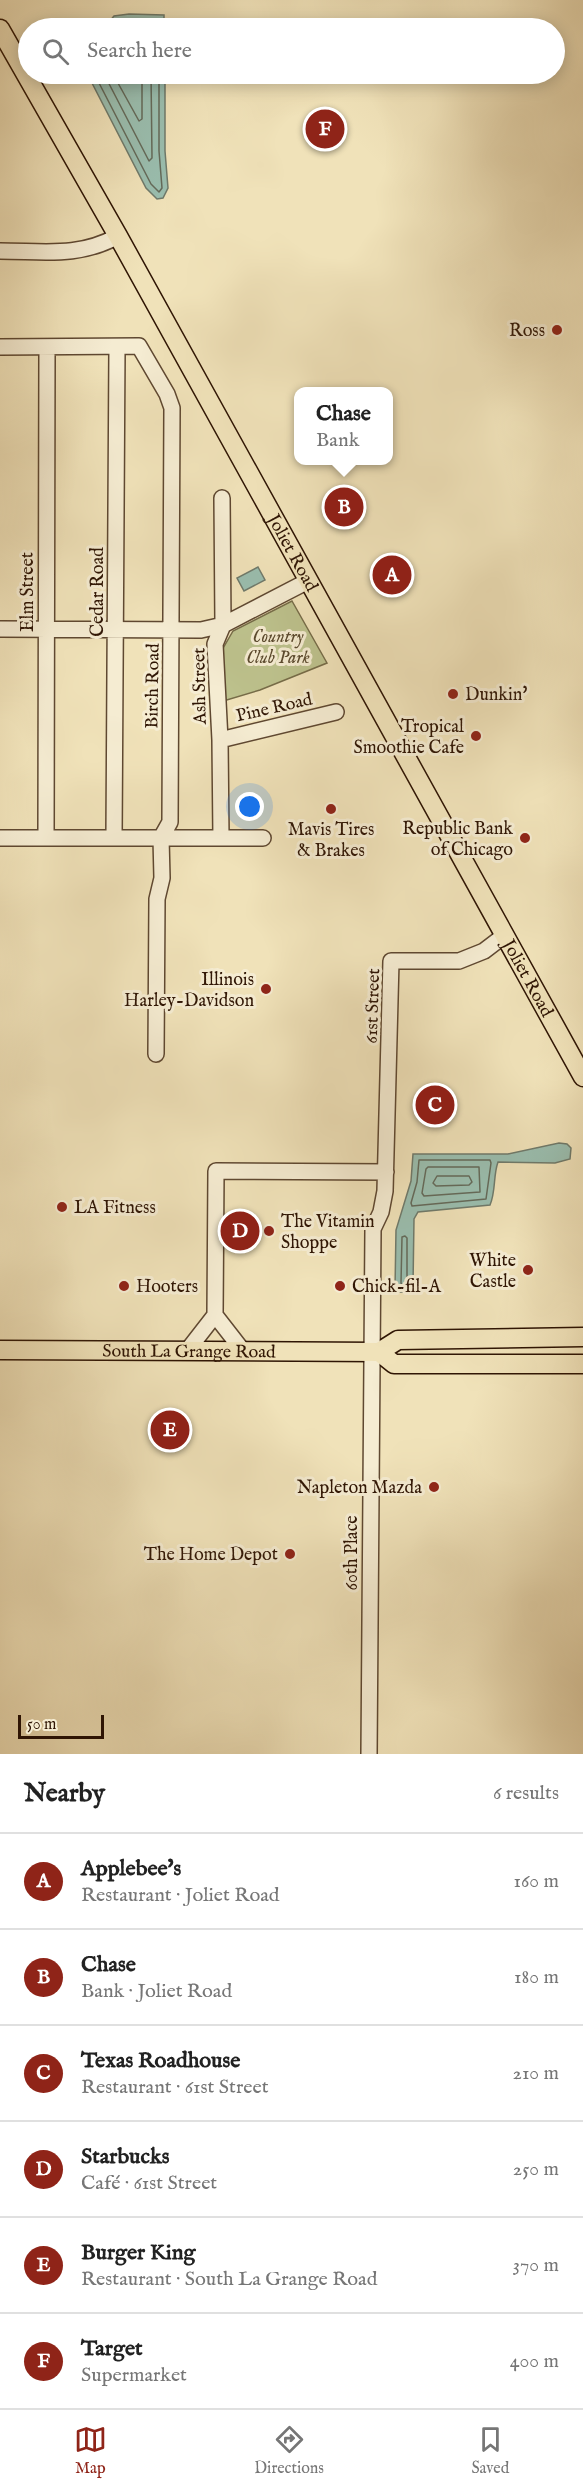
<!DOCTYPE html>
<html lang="en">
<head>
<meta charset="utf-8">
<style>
	body { margin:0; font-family:"IM FELL English",serif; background:#f2f2f2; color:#222 }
	.scale { position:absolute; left:18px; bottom:15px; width:86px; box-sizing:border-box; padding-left:6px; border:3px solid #2f1504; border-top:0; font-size:16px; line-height:21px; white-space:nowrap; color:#2f1504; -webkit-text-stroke:4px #f5ecd2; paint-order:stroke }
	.you { position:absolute; left:250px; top:807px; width:21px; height:21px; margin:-15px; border:4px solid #fff; border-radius:50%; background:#1a73e8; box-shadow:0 0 0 9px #1a73e833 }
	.badge { display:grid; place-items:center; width:39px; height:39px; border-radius:50%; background:#8f2418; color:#fff; font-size:20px; font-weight:700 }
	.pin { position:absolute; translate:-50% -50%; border:3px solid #fff; box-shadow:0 2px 6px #0006 }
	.popup { position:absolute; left:294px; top:387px; width:99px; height:78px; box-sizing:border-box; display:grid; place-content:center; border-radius:12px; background:#fff; filter:drop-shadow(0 2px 4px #0005); font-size:20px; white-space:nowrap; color:#767676 }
	.popup b { font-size:22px; color:#222 }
	.popup::after { content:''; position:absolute; left:50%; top:100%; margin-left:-12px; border:12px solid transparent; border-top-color:#fff }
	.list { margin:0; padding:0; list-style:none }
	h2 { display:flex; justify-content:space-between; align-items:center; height:78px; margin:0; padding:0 24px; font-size:26px }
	h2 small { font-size:20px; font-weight:400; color:#767676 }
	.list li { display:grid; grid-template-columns:39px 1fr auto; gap:18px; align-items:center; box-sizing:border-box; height:96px; padding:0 24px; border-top:2px solid #e0e0e0 }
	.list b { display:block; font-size:22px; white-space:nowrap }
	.list p { margin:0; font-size:20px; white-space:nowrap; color:#767676 }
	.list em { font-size:20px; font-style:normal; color:#767676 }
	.icon { flex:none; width:33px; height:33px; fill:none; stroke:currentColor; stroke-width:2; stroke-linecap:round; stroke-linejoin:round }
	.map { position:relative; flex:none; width:583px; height:1754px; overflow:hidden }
	.search { position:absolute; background:#fff; box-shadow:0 3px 15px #0003; left:18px; right:18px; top:18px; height:66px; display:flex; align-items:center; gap:15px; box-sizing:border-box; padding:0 21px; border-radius:33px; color:#767676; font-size:22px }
	.sheet { height:654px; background:#fff }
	nav { display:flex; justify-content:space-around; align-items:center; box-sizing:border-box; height:84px; border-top:2px solid #e0e0e0; background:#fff; font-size:16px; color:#767676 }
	nav a { display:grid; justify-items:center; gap:3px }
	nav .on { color:#8f2418 }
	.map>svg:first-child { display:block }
	.green { fill:#bdc28d; stroke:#766c48; stroke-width:1.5 }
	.water { fill:#9abeaf; stroke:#6f7a6b; stroke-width:1.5 }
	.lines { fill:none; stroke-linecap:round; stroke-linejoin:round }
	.shore { stroke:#646a5a; stroke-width:1.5 }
	.minor-casing { stroke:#5f4831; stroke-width:18 }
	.major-casing { stroke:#2f1504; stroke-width:21 }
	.minor { stroke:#f5ecd2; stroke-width:15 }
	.major { stroke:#f0e2b9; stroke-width:18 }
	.poi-dot { fill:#8f2418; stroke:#f5ecd2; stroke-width:2 }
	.labels { text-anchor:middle; stroke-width:6; stroke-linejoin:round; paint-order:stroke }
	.poi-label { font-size:18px; fill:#2f1504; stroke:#f5ecd2; text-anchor:end }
	.street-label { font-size:18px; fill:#2f1504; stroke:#f5ecd2 }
	.park-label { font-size:18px; font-style:italic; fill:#5a492d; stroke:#f5ecd2 }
</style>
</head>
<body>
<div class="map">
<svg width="583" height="1754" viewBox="0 0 583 1754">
	<rect width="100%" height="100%" fill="#f0e2b9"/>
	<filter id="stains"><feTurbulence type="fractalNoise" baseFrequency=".00333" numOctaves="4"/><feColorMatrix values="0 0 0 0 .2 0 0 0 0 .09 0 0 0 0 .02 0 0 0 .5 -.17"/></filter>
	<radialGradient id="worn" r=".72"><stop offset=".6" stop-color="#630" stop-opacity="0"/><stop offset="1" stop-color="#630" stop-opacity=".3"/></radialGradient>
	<!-- green -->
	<path class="green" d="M292 601 327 663 260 690 220 702 218 657 233 631Z"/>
	<!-- water -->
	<path class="water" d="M129 14 164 15V28H109V22L114 16Z
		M90 74H165V151L168 188 163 198 157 199 146 188 92 83Z
		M258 567 265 580 244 591 237 578Z
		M559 1143 567 1144 571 1148 570 1159 555 1163 498 1162C493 1176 496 1191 490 1205L418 1212 414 1219 413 1286 406 1292H397L395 1289 396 1230 411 1181 413 1154H508Z"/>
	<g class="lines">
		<!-- shore -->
		<path class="shore" d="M96 74 98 81 151 184 159 192 162 188 159 151V74
			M104 74 149 161 152 158 151 74
			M113 74 139 121 142 119V74
			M419 1160H490L491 1163 486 1199 412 1206 411 1203 417 1182Z
			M428 1167H479L480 1192 424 1196 422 1193 426 1169Z
			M437 1176H469L472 1182 469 1185 436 1186 433 1183Z
			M405 1236 407 1238V1283L403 1286 401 1283 402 1237Z"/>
		<!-- minor casing -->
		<g class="minor-casing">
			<path id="minor" d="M0 251C44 251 78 258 118 236
				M0 347 139 346 167 394 172 408 170 822 161 838 162 878 157 899 156 1054
				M0 629 201 630 223 625 308 581
				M220 740 336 712
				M46 837 47 347
				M0 838H263
				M114 838 117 347
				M221 838 220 740 215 644 223 625 222 498
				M187 1351 215 1315
				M243 1351 215 1315 216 1171 386 1172
				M369 1754 373 1229 381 1212 385 1191 391 961H459L484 951 505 935"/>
		</g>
		<!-- major casing -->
		<g class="major-casing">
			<g id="major">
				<path id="s1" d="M0 29 118 236 583 1077"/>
				<path id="s2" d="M0 1350 379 1352 398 1340 583 1337"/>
				<path d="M379 1352 394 1364H583"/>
			</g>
		</g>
		<!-- minor -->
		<use href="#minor" class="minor"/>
		<!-- major -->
		<use href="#major" class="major"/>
	</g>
	<!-- markers -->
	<g class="poi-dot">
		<circle cx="557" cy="330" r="6"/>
		<circle cx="453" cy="694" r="6"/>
		<circle cx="476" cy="736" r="6"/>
		<circle cx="331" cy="809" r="6"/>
		<circle cx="525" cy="838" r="6"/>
		<circle cx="266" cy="989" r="6"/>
		<circle cx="62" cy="1207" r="6"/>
		<circle cx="269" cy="1231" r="6"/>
		<circle cx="528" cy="1270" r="6"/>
		<circle cx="124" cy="1286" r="6"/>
		<circle cx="340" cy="1286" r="6"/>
		<circle cx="434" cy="1487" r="6"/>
		<circle cx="290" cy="1554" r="6"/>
	</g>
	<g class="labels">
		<!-- poi labels -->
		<g class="poi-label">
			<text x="545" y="336">Ross</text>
			<text x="465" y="700" text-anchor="start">Dunkin'</text>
			<text x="464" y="732">Tropical<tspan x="464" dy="21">Smoothie Cafe</tspan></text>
			<text x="513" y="834">Republic Bank<tspan x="513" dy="21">of Chicago</tspan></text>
			<text x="331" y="835" text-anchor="middle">Mavis Tires<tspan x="331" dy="21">&amp; Brakes</tspan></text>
			<text x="254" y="985">Illinois<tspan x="254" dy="21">Harley-Davidson</tspan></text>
			<text x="74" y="1213" text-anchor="start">LA Fitness</text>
			<text x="281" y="1227" text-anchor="start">The Vitamin<tspan x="281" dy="21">Shoppe</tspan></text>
			<text x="516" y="1266">White<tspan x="516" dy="21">Castle</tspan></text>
			<text x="136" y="1292" text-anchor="start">Hooters</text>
			<text x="352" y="1292" text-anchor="start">Chick-fil-A</text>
			<text x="422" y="1493">Napleton Mazda</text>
			<text x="278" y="1560">The Home Depot</text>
		</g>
		<!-- street labels -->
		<g class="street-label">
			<text dy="6" stroke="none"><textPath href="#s1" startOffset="600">Joliet Road</textPath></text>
			<text transform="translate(27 592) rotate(-90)" y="6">Elm Street</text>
			<text transform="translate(97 592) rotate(-90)" y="6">Cedar Road</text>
			<text transform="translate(152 686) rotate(-89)" y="6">Birch Road</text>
			<text transform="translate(199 686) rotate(-91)" y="6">Ash Street</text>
			<text transform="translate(274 707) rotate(-13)" y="6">Pine Road</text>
			<text dy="6" stroke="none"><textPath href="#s1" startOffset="1086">Joliet Road</textPath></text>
			<text transform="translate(372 1006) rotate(-88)" y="6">61st Street</text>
			<text dy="6" stroke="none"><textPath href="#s2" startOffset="189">South La Grange Road</textPath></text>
			<text transform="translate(351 1553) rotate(-90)" y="6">60th Place</text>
		</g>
		<!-- park labels -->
		<g class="park-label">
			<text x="278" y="642">Country<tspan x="278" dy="21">Club Park</tspan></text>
		</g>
	</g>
	<rect width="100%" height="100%" filter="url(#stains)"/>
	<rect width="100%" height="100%" fill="url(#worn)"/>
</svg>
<div class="scale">50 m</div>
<div class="you"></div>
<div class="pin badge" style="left:392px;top:575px">A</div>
<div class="pin badge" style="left:344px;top:507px">B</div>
<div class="popup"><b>Chase</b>Bank</div>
<div class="pin badge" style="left:435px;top:1105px">C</div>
<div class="pin badge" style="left:240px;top:1231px">D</div>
<div class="pin badge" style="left:170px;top:1430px">E</div>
<div class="pin badge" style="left:325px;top:129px">F</div>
<div class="search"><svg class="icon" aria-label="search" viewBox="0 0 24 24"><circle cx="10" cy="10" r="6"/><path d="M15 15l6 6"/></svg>Search here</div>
</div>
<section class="sheet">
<h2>Nearby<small>6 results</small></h2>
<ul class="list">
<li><span class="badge">A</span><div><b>Applebee's</b><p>Restaurant · Joliet Road</p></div><em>160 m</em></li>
<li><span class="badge">B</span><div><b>Chase</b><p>Bank · Joliet Road</p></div><em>180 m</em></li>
<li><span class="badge">C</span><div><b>Texas Roadhouse</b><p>Restaurant · 61st Street</p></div><em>210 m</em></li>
<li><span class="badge">D</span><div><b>Starbucks</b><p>Café · 61st Street</p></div><em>250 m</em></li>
<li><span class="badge">E</span><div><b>Burger King</b><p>Restaurant · South La Grange Road</p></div><em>370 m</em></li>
<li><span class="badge">F</span><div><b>Target</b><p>Supermarket</p></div><em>400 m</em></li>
</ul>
</section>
<nav>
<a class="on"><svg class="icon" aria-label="map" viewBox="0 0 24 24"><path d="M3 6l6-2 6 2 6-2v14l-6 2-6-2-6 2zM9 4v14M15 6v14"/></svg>Map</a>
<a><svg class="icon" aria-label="directions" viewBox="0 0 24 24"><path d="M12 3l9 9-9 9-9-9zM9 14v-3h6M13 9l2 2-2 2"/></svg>Directions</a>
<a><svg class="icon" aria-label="saved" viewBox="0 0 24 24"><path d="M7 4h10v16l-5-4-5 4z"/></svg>Saved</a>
</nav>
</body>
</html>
